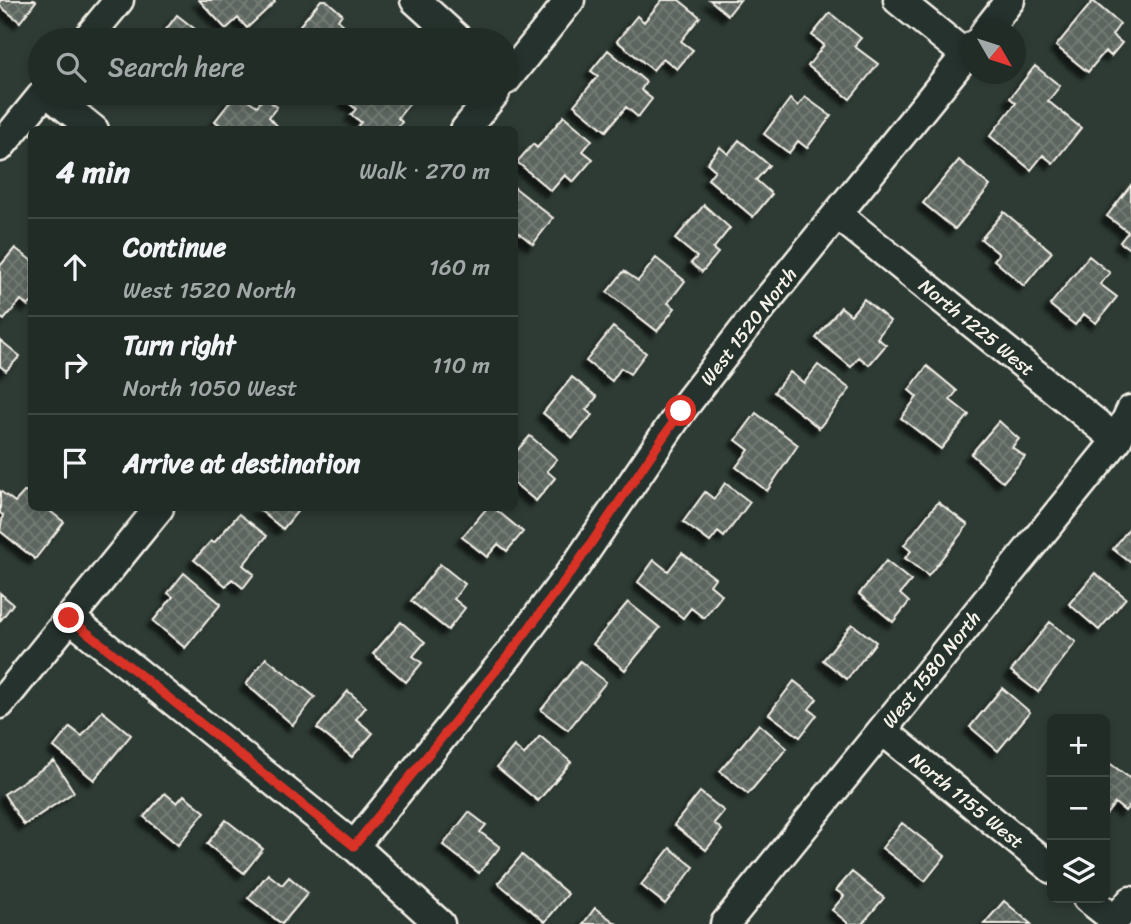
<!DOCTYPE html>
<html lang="en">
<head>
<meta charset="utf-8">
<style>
	body { margin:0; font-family:Sriracha,sans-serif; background:#2e3833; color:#f1f3f6 }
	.controls { position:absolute; right:21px; bottom:21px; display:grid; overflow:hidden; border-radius:10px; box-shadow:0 4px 10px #0003 }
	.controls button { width:63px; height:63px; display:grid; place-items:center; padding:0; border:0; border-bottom:2px solid #3f4844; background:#222c27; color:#f1f3f6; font:35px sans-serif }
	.compass { position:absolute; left:963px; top:21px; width:63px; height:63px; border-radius:50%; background:#222c27; box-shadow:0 4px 10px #0003; rotate:129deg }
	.stop { position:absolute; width:21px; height:21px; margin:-16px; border:5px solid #d93025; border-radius:50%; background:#fff }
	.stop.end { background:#d93025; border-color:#fff; box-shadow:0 2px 7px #0008 }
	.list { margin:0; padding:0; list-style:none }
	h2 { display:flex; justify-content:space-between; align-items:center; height:91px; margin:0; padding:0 28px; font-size:30px }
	h2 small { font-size:23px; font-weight:400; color:#a2a7a7 }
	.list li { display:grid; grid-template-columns:46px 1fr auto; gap:21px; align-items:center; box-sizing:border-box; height:98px; padding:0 28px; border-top:2px solid #3f4844 }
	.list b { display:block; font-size:26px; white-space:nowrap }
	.list p { margin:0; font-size:23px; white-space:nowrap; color:#a2a7a7 }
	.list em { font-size:23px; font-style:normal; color:#a2a7a7 }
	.icon { flex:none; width:38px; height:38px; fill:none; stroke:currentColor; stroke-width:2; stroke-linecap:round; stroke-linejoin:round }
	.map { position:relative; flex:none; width:1131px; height:924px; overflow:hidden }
	.search { position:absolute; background:#222c27; box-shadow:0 4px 10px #0003; left:28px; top:28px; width:490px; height:77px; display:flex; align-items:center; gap:18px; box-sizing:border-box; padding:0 24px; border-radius:38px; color:#a2a7a7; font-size:26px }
	.panel { position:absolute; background:#222c27; box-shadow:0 4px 10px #0003; left:28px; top:126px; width:490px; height:385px; border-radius:10px }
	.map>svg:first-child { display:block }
	.building { fill:url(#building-cross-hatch); stroke:#f4f1e8; stroke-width:2; filter:url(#shadow) }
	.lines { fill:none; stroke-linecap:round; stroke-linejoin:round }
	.minor-casing { stroke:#f4f1e8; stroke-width:33 }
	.minor { stroke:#26332d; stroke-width:28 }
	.route { stroke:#d93025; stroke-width:9 }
	.labels { text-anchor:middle; stroke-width:6; stroke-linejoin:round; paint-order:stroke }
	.street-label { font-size:19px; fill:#f4f1e8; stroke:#26332d }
</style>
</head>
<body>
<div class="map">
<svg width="1131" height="924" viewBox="0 0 1131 924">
	<defs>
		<pattern id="building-cross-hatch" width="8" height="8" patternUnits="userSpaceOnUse" patternTransform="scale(1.75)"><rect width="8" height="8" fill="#5c655e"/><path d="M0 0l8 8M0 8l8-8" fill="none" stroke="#747c75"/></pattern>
		<filter id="shadow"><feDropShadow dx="-6" dy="6" stdDeviation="2" flood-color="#0009"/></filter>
	</defs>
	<rect width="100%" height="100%" fill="#2e3b34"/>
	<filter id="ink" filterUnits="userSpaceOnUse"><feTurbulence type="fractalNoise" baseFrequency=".0143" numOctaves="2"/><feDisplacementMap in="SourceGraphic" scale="14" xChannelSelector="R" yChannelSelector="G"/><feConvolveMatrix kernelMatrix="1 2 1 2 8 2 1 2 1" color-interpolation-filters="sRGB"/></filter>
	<g filter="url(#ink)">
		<!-- building -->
		<path class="building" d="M0 0H34L36 1 20 22 0 6Z
			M199 0H273L275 2 247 28 238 18 226 29Z
			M321 0H326L342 14 338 20 361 40H297L291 36Z
			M662 0H679L700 17 681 41 693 50 677 69 663 58 653 70 617 41 637 16 644 22Z
			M710 0H740L728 15Z
			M1093 1 1120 24 1112 35 1122 43 1111 56 1105 51 1088 72 1056 46Z
			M830 13 861 38 854 46 878 64 850 99 808 66 824 45 812 35Z
			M177 15 209 40H166L161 36Z
			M608 50 646 82 641 90 652 99 638 117 626 107 606 131 574 105 598 76 591 71Z
			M1035 66 1060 86 1048 101 1081 128 1053 163 1043 155 1031 170 990 136 1016 103 1010 98Z
			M237 93 257 106 264 97 277 107 269 117 281 130H226L215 121Z
			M351 93H418L398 118 402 122 396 130H355L361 122 351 115 356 109 345 100Z
			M805 97 831 116 807 148 798 141 789 153 764 134 790 99 798 106Z
			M564 116 592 140 583 151 593 159 573 182 565 175 551 191 517 162 533 144 537 148Z
			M739 140 769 165 756 180 772 194 753 217 708 179 715 170 707 163 720 147 728 154Z
			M959 160 990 186 955 229 923 203Z
			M1131 185V250L1120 242 1128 232 1107 216Z
			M514 187 553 218 533 244 518 232 514 236Z
			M704 205 730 228 713 249 718 253 702 272 691 263 697 257 675 239Z
			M1004 212 1052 252 1024 286 994 260 999 254 981 239Z
			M15 248 32 261V302L28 306 21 300 4 320 0 317V266Z
			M1089 256 1110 273 1100 284 1117 297 1096 323 1084 314 1075 325 1050 305Z
			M656 258 685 281 668 303 675 308 657 331 607 292 624 271 638 281Z
			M864 299 890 321 877 338 886 345 869 365 859 357 851 367 816 338 841 307 851 315Z
			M613 327 646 353 630 374 621 368 612 381 586 361Z
			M0 340 20 356 6 371 0 366Z
			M818 365 850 389 819 428 774 392 790 372 804 383Z
			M927 366 957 391 950 400 969 415 941 449 901 418 917 397 909 390Z
			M572 377 597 397 586 410 592 415 573 438 543 413Z
			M756 413 798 445 767 491 736 467 749 450 736 440Z
			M999 421 1019 439 1012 447 1025 457 1003 482 971 454Z
			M530 436 557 459 547 471 555 478 536 501 514 483V454Z
			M725 483 750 502 724 537 718 532 710 542 683 522 705 492 714 499Z
			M0 491 15 502 25 491 32 496V508H46L64 522 35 559 0 531 3 515 0 513Z
			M938 502 968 525 928 576 905 558 911 551 904 545Z
			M257 508H300L283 529Z
			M487 508H494L523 532 507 551 498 544 487 557 462 537Z
			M239 514 267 536 243 565 254 574 243 588 232 579 226 586 194 560 211 541 214 543Z
			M1131 526V563L1113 549Z
			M682 553 715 578 710 585 722 595 704 618 691 608 683 618 638 582 654 560 668 571Z
			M886 561 911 581 900 594 909 602 893 622 859 594Z
			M440 564 465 584 454 599 465 608 448 630 411 601Z
			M184 573 221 604 185 648 153 621 173 597 168 593Z
			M1095 573 1126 598 1099 630 1069 604Z
			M0 593 13 604 0 621Z
			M628 602 660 628 625 670 593 644Z
			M401 622 425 642 413 656 422 663 406 682 373 654Z
			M1050 622 1076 642 1038 692 1011 671Z
			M852 624 876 642 847 679 823 660Z
			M266 658 315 697 293 725 246 684Z
			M580 661 606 682 568 730 541 710Z
			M794 681 817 699 809 709 817 715 800 737 769 714Z
			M1002 688 1030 712 998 751 970 727Z
			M348 691 366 707 356 719 373 733 352 757 317 728Z
			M102 711 131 735 94 780 54 747 70 727 82 736Z
			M759 724 787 748 748 794 720 771Z
			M540 736 571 762 538 801 497 767 514 746 524 755Z
			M54 761 74 792 24 825 4 794Z
			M1108 762 1131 779V804L1125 811 1115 803 1105 816V766Z
			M700 792 724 811 714 823 722 830 706 850 674 825Z
			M165 793 177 803 184 795 205 812 178 845 144 817Z
			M469 812 486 825 480 832 500 847 479 873 443 845Z
			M226 820 263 849 244 873 207 844Z
			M902 823 945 856 925 881 882 848Z
			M670 848 694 867 665 904 641 885Z
			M522 855 568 894 545 922 498 883Z
			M852 872 884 898 862 924H849L832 910 844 896 836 890Z
			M268 874 282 885 289 877 308 893 282 924 248 898Z
			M1004 901 1031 924H984Z
			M595 908 617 924H583Z"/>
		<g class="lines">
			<!-- minor casing -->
			<g class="minor-casing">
				<path id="minor" d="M415 0 459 40
					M898 0 966 55
					M985 32 1010 0
					M86 40 119 0
					M506 80 570 0
					M48 93 94 130
					M465 130 495 93
					M0 147 44 93
					M837 214 1117 440
					M70 618 354 846 440 924
					M0 704 159 508
					M882 730 1052 869
					M354 846 511 652 577 564 681 411 760 309 974 45
					M1087 898 1115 920
					M725 924 1117 440 1131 410
					M1112 924 1131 901"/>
			</g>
			<!-- minor -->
			<use href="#minor" class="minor"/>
		</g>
	</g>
	<g class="lines" filter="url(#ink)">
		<!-- route -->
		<path class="route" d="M69 618 354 846 511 652 577 564 681 411"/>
	</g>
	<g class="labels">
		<!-- street labels -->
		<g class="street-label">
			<text transform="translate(748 326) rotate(-52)" y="7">West 1520 North</text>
			<text transform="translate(977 327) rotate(39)" y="7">North 1225 West</text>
			<text transform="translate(931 669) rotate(-51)" y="7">West 1580 North</text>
			<text transform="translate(967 800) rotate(39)" y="7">North 1155 West</text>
		</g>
	</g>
</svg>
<div class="controls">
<button>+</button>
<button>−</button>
<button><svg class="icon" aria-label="layers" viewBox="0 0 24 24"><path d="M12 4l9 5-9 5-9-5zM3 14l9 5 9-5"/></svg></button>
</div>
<svg class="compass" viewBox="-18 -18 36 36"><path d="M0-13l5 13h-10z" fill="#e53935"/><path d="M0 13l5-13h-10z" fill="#a2a7a7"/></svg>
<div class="stop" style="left:681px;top:411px"></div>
<div class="stop end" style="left:69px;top:618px"></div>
<div class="search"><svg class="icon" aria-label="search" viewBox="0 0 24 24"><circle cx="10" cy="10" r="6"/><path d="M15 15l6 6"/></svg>Search here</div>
<section class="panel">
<h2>4 min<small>Walk · 270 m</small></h2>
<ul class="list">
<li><svg class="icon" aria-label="ahead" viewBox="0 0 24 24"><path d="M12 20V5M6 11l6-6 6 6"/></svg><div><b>Continue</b><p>West 1520 North</p></div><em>160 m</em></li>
<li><svg class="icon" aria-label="right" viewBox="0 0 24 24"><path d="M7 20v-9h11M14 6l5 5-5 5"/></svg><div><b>Turn right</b><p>North 1050 West</p></div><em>110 m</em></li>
<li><svg class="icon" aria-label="arrive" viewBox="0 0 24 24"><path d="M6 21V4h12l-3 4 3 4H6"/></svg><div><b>Arrive at destination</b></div></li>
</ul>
</section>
</div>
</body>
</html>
